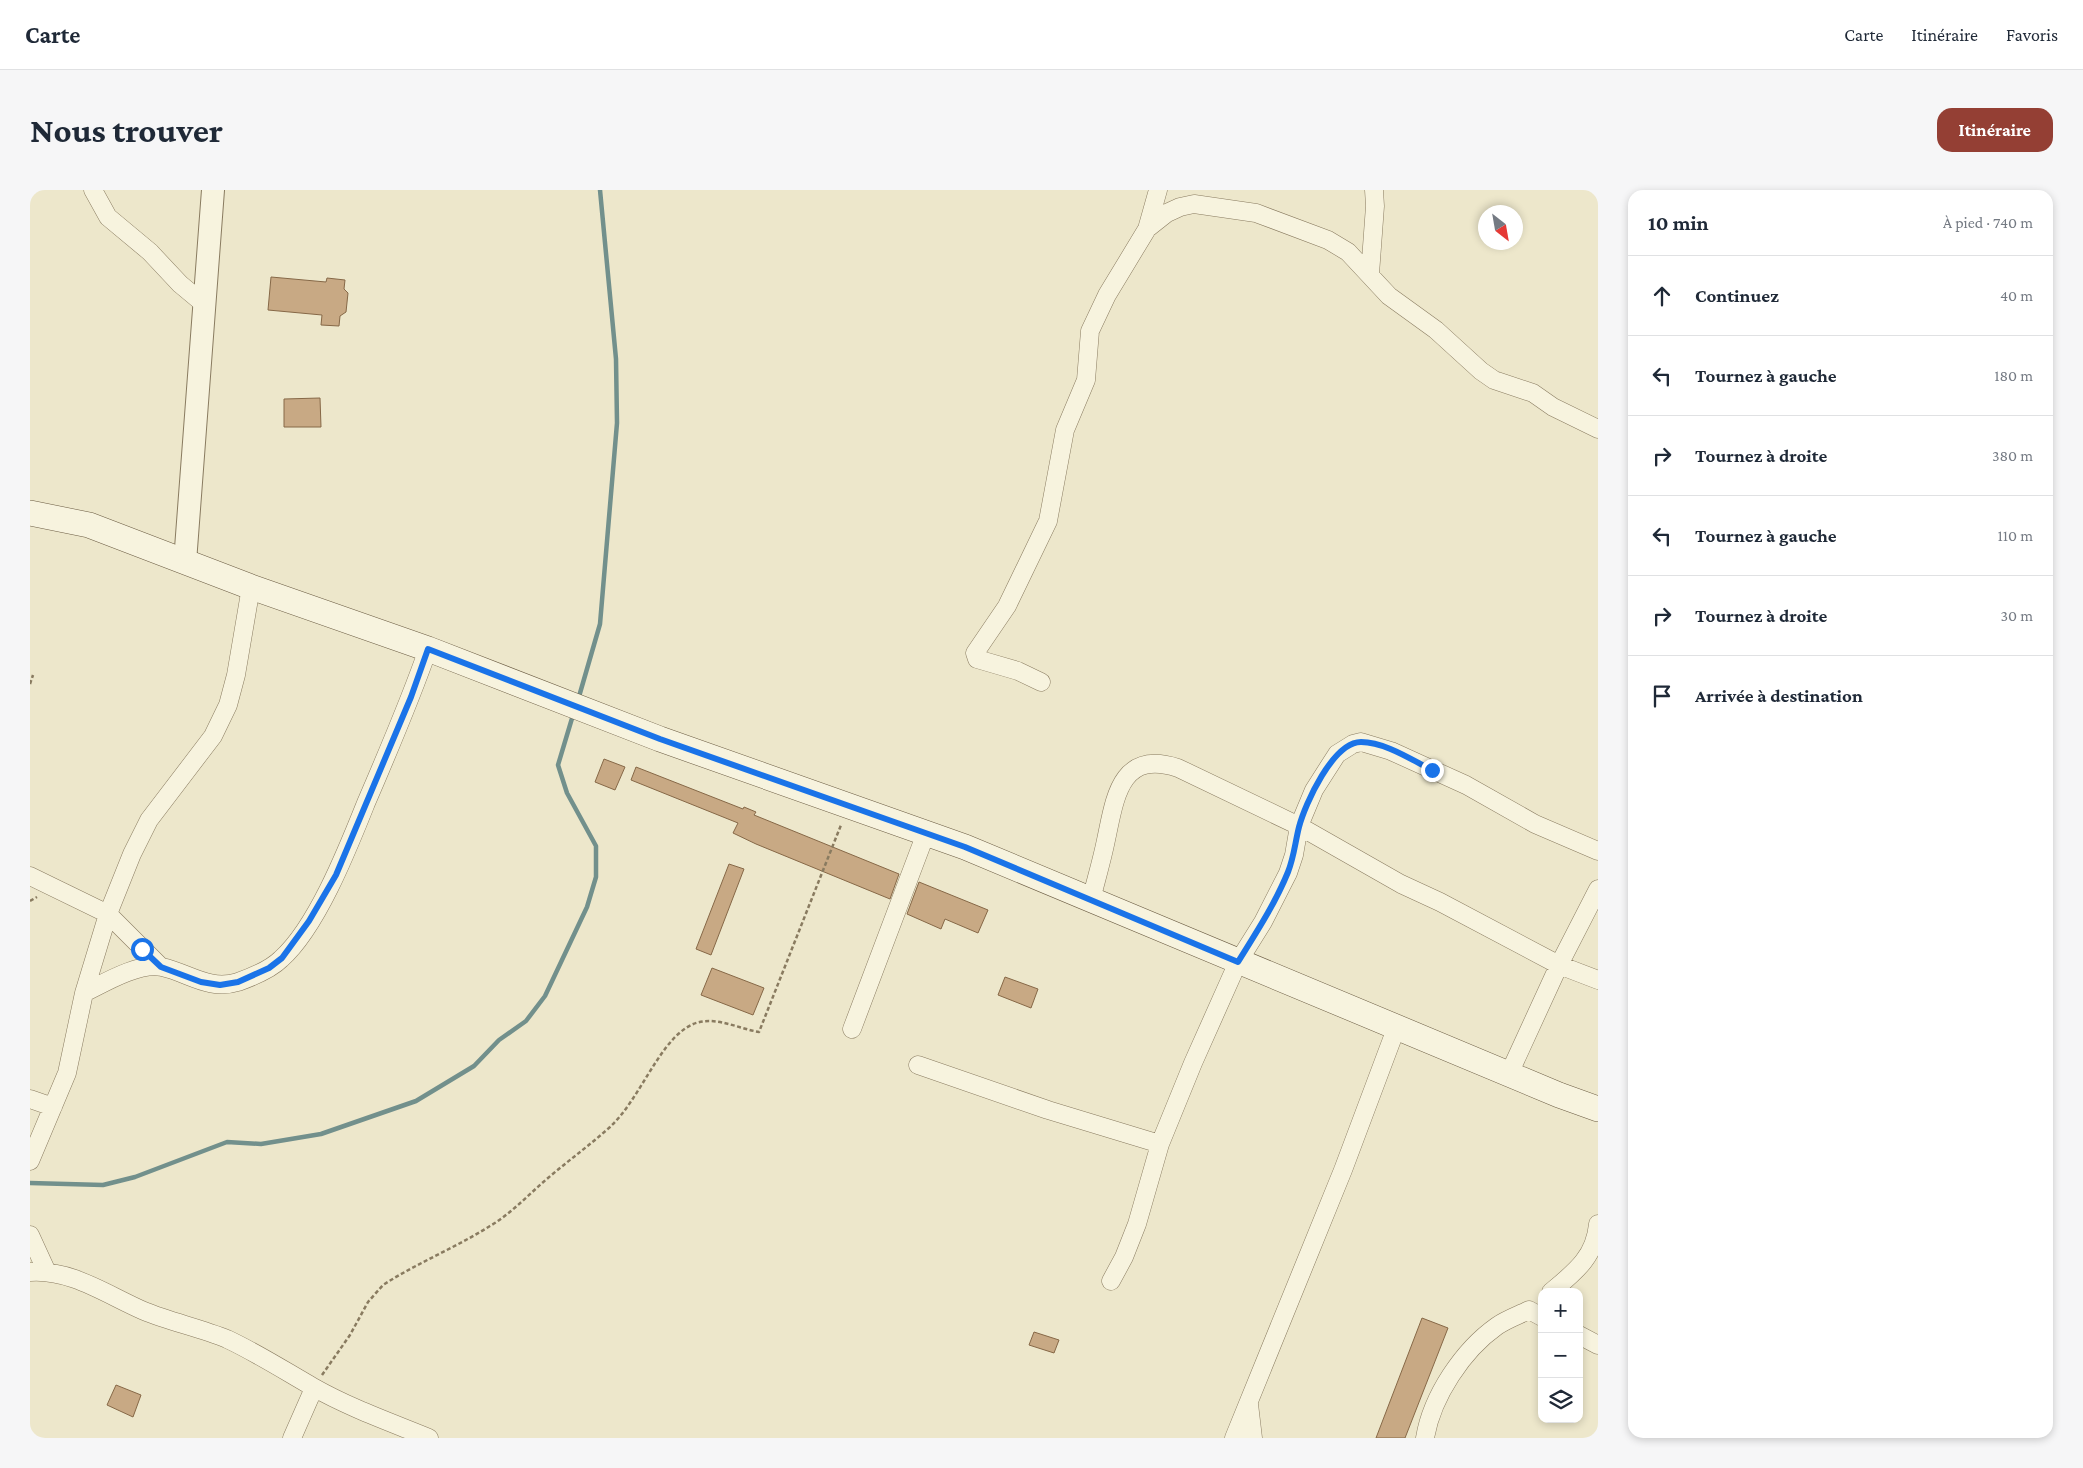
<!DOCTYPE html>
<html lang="fr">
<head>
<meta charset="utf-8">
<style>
	body { margin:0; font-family:"Crimson Pro",serif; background:#f6f6f7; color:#1f2937 }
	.controls { position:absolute; right:15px; bottom:15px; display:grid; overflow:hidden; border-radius:10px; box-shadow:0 2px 8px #0003 }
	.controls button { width:45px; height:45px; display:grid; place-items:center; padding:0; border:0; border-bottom:1px solid #e0e1e3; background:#fff; color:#1f2937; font:25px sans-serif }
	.compass { position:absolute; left:1448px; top:15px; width:45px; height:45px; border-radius:50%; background:#fff; box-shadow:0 2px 8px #0003; rotate:149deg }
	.stop { position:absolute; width:15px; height:15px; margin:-11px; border:4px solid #1a73e8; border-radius:50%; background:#fff }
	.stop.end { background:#1a73e8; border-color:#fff; box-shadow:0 1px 5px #0008 }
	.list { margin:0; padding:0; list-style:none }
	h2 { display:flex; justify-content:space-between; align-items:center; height:65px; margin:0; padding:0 20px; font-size:21px }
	h2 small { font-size:16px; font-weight:400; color:#747a83 }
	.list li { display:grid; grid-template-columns:32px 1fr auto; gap:15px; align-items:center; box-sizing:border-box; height:80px; padding:0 20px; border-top:1px solid #e0e1e3 }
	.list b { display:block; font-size:19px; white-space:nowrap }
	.list em { font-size:16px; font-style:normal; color:#747a83 }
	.icon { flex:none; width:28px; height:28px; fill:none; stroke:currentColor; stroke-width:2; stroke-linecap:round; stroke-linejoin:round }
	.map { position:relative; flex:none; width:1568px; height:1248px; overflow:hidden; border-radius:15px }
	header { display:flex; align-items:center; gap:30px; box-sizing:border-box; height:70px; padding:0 25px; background:#fff; border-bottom:1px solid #e0e1e3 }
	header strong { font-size:24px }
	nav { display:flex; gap:28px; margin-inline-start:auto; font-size:18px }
	.intro { display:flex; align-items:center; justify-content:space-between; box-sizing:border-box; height:120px; padding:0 30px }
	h1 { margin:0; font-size:35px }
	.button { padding:12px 22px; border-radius:15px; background:#943f34; color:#fff; font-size:18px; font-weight:700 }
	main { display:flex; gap:30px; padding:0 30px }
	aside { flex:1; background:#fff; border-radius:15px; box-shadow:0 2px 8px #0003 }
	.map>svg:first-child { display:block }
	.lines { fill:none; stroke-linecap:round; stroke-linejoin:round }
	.stream { stroke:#72908c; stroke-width:4.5 }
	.building { fill:#c8a984; stroke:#866847 }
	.minor-casing { stroke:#897b60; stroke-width:19 }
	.tertiary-casing { stroke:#897b60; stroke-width:24 }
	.secondary-casing { stroke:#6b5c43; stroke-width:26 }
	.path { stroke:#897b60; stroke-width:2.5; stroke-dasharray:4 2.5; stroke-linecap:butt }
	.minor { stroke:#f7f3de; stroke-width:18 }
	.tertiary { stroke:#f7f3de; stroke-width:22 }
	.secondary { stroke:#f7f3de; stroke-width:25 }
	.route { stroke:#1a73e8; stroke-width:6 }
</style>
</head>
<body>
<header>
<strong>Carte</strong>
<nav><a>Carte</a><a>Itinéraire</a><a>Favoris</a></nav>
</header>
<div class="intro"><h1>Nous trouver</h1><a class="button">Itinéraire</a></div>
<main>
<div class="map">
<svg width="1568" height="1248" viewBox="0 0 1568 1248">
	<rect width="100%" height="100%" fill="#ede7cb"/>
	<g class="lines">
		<!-- stream -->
		<path class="stream" d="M548 510 570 434 587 233 586 169 570 0
			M0 993 73 995 105 987 197 952 231 954 291 944 386 911 444 876 469 850 496 831 515 806 557 717 566 687V656L537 603 528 575 543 525"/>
	</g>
	<!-- building -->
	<path class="building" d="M241 87 296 92 297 88 315 90 314 99 318 103 316 122 310 126 309 136 291 135 292 125 238 120Z
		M290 208 291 237H254V209Z
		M574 569 595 577 585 600 565 592Z
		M606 577 713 619 714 617 726 622 724 625 869 684 860 709 726 654 703 643 708 633 601 590Z
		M699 674 714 679 681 765 666 759Z
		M889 692 958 720 948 743 915 729 911 739 877 724Z
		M682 778 734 798 723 825 671 805Z
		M975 787 1008 799 1001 818 968 805Z
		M1392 1128 1418 1138 1375 1248H1346Z
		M1004 1142 1029 1150 1024 1163 999 1155Z
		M86 1195 111 1205 103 1227 77 1215Z"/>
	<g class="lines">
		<!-- minor casing -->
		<g class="minor-casing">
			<path id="minor" d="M63 0 78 27 120 62 150 94 174 114
				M1118 38 1137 23 1150 17 1164 14 1226 23 1298 50 1318 62 1359 106 1406 140 1451 181 1464 190 1503 203 1523 217 1568 239
				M1340 84 1345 16 1344 0
				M1011 492 988 481 947 469 945 463 977 416 1018 331 1035 240 1056 190 1060 141 1077 105 1117 39 1128 0
				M0 686 78 724 131 777
				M1061 710C1066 690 1072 670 1076 650 1085 608 1090 559 1148 578L1269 636 1371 694 1410 712 1529 775 1568 790
				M54 803C74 793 109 772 132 777 159 783 179 801 208 792 222 787 241 779 251 769 287 737 318 658 336 613 358 562 380 511 398 459
				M822 839 896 643
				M888 875 1018 920 1130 954
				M1479 884 1529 775 1568 699
				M0 909 23 917
				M0 971 37 883 54 803 78 724 102 664 119 630 183 546 198 515 206 485 221 397
				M0 1045 16 1080
				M0 1082C41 1079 77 1105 114 1121 141 1132 170 1138 197 1149 227 1163 255 1181 283 1197 320 1218 360 1232 399 1248
				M1081 1091 1094 1067 1107 1034 1130 954 1163 873 1208 772 1233 732 1258 683 1264 665 1269 636 1284 600 1307 564 1323 554 1331 552 1361 561 1436 595 1505 634 1568 661
				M1521 1102C1545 1082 1565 1067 1568 1034
				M1549 1145 1568 1155
				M1219 1214 1223 1248
				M262 1248 284 1198
				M1204 1248 1313 980 1367 836
				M1395 1248C1402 1206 1433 1160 1467 1136 1477 1129 1489 1125 1499 1120L1512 1127"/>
		</g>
		<!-- tertiary casing -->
		<g class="tertiary-casing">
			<path id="tertiary" d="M155 372 183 0"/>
		</g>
		<!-- secondary casing -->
		<g class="secondary-casing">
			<path id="secondary" d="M0 323 59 335 221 397 398 459 630 549 935 657 1529 905 1568 919"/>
		</g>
		<!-- path -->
		<path class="path" d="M0 494 3 485
			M0 711 7 707
			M292 1185 320 1145 338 1112 353 1095C387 1073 425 1058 460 1036 482 1023 499 1004 518 988 539 970 560 955 580 937 609 910 627 857 656 838 679 822 705 838 729 842L811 635"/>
		<!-- minor -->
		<use href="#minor" class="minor"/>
		<!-- tertiary -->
		<use href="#tertiary" class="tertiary"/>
		<!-- secondary -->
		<use href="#secondary" class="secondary"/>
	</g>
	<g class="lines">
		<!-- route -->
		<path class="route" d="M112 759 131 777 171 792 190 795 208 792 239 778 252 768 279 731 306 685 381 507 398 459 630 549 935 657 1208 772C1226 743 1245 714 1258 682 1264 667 1265 653 1269 637 1275 614 1303 552 1331 552 1355 552 1382 570 1402 580"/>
	</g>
</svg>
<div class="controls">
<button>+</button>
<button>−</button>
<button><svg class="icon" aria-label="layers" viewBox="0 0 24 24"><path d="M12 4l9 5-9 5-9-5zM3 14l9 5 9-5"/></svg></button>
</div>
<svg class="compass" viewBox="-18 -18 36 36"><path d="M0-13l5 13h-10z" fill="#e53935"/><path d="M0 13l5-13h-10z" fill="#747a83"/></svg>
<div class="stop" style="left:112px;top:759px"></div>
<div class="stop end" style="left:1402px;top:580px"></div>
</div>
<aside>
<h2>10 min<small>À pied · 740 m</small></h2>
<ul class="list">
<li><svg class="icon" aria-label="ahead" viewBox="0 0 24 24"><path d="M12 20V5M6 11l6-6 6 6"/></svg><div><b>Continuez</b></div><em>40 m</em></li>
<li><svg class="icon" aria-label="left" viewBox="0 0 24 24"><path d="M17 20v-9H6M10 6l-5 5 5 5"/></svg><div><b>Tournez à gauche</b></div><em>180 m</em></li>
<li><svg class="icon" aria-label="right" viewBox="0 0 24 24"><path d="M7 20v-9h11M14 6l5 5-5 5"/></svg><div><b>Tournez à droite</b></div><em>380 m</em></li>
<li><svg class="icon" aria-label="left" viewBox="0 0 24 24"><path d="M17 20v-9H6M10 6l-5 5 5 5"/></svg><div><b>Tournez à gauche</b></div><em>110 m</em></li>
<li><svg class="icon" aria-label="right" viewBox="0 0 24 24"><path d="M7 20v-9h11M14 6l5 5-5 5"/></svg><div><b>Tournez à droite</b></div><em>30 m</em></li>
<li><svg class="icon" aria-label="arrive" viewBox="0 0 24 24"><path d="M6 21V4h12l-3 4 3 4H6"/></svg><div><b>Arrivée à destination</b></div></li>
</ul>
</aside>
</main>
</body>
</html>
